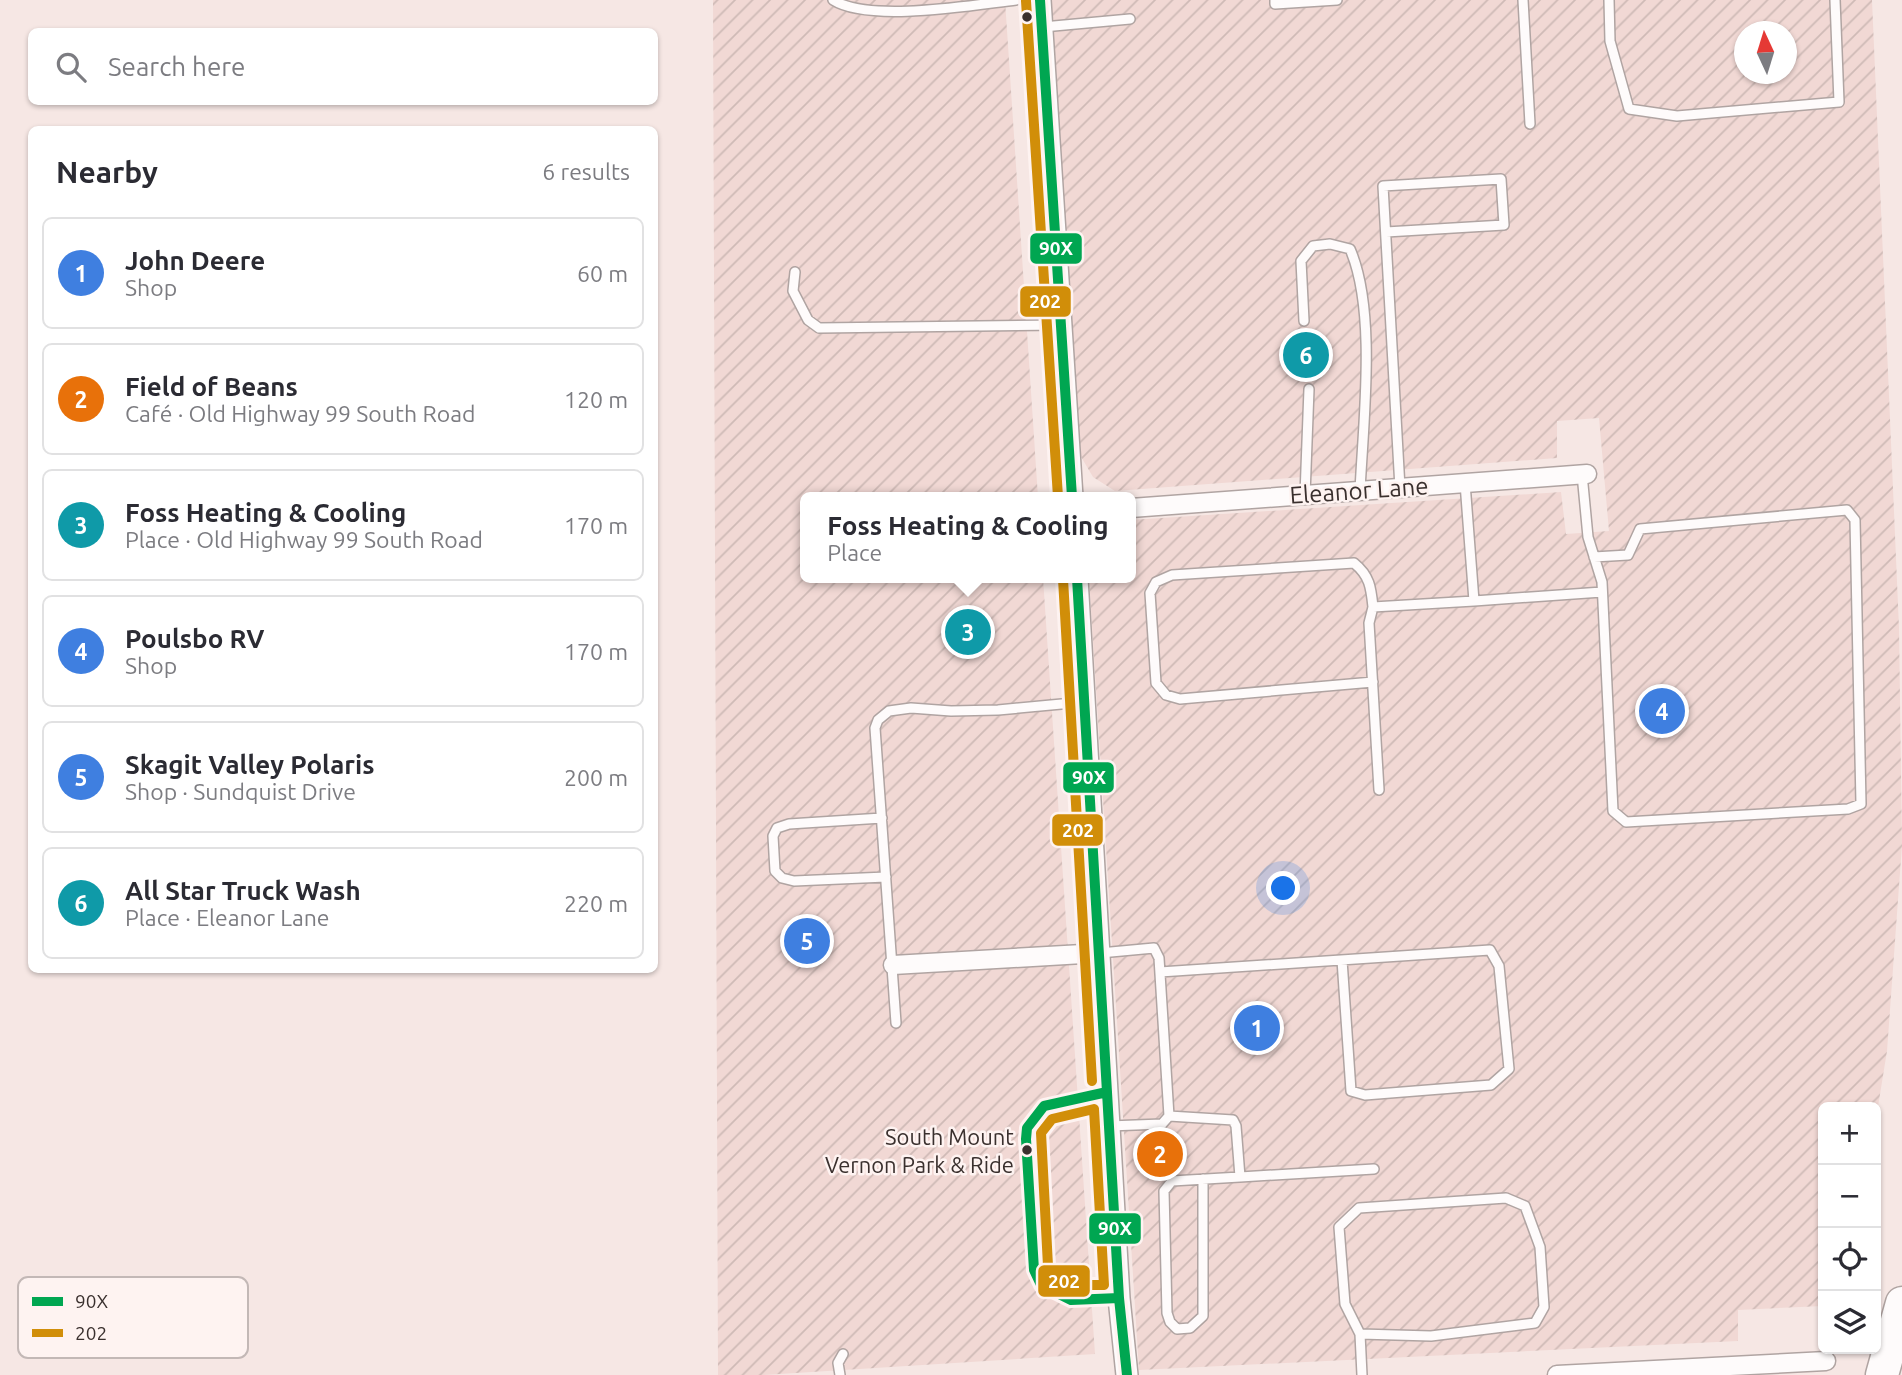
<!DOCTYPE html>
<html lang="en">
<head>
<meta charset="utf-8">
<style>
	body { margin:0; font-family:Ubuntu,sans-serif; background:#f2f2f3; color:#2b2b33 }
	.controls { position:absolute; right:21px; bottom:21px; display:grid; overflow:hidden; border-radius:10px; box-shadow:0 2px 5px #0004 }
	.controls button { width:63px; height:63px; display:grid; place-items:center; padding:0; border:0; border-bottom:2px solid #e1e1e2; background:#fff; color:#2b2b33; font:35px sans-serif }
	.compass { position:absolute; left:1734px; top:21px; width:63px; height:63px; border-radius:50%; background:#fff; box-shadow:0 2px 5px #0004; rotate:356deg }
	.you { position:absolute; left:1284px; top:889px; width:24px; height:24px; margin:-18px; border:5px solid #fff; border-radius:50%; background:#1a73e8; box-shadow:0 0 0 10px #1a73e833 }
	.badge { display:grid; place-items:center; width:46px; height:46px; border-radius:50%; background:#7c706e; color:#fff; font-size:23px; font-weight:700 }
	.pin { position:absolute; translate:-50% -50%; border:4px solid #fff; box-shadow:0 2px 7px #0006 }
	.popup { position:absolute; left:800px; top:492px; width:336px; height:91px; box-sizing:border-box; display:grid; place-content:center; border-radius:10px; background:#fff; filter:drop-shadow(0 2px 5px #0005); font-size:23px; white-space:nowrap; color:#7c7c81 }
	.popup b { font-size:26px; color:#2b2b33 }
	.popup::after { content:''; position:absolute; left:50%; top:100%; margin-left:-14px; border:14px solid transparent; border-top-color:#fff }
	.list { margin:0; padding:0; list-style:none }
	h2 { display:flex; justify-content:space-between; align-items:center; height:91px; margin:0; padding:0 28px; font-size:30px }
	h2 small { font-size:23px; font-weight:400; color:#7c7c81 }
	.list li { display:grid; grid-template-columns:46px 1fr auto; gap:21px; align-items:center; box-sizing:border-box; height:112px; margin:0 14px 14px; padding:0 14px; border:2px solid #e1e1e2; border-radius:10px }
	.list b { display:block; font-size:26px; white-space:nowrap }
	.list p { margin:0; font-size:23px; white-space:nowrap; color:#7c7c81 }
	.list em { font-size:23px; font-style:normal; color:#7c7c81 }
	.icon { flex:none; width:38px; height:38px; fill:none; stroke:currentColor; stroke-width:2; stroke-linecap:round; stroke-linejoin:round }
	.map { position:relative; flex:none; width:1902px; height:1375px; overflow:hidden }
	.search { position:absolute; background:#fff; box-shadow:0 2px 5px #0004; left:28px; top:28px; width:630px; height:77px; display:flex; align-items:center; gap:18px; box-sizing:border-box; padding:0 24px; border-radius:10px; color:#7c7c81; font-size:26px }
	.panel { position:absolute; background:#fff; box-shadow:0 2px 5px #0004; left:28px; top:126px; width:630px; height:847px; border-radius:10px }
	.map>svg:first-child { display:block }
	.industrial { fill:url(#industrial-furrows); fill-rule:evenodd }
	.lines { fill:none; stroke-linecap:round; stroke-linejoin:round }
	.service-casing { stroke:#b0a4a2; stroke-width:12 }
	.minor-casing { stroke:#b0a4a2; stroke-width:21 }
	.tertiary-casing { stroke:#b0a4a2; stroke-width:24 }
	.motorway-casing { stroke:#b0a4a2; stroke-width:35 }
	.service { stroke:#fefbfb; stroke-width:9 }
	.minor { stroke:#fefbfb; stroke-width:18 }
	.tertiary { stroke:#fefbfb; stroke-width:21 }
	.motorway { stroke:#fefbfb; stroke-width:32 }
	.bus-1-casing { stroke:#fef3f1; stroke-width:16 }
	.bus-2-casing { stroke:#fef3f1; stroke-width:16 }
	.bus-1 { stroke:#00a651; stroke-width:10 }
	.bus-2 { stroke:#d18e09; stroke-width:10 }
	.bus-dot { fill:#3a302e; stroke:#fef3f1; stroke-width:2.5 }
	.labels { text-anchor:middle; stroke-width:5; stroke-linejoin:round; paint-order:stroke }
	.bus-label { font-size:22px; fill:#3a302e; stroke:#fef3f1; text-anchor:end }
	.street-label { font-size:24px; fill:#3a302e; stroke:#fef3f1 }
	.key { fill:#fef3f1; stroke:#c3b8b6; stroke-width:2 }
	.key-label { font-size:19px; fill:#3a302e }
	.line-badge { stroke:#fef3f1; stroke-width:2.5 }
	.badge-label { font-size:19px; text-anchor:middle; font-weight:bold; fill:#fff }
</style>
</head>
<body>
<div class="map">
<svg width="1902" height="1375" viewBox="0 0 1902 1375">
	<defs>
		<pattern id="industrial-furrows" width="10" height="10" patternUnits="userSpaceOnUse" patternTransform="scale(1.75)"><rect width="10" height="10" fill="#f1d8d4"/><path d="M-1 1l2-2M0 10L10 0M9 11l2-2" fill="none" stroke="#cfbab6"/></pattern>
	</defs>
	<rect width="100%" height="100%" fill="#f6e7e4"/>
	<!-- industrial -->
	<path class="industrial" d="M713 0H1005L1038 497H805V578H1043L1095 1354 764 1375H718Z
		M1051 0H1872L1899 628 1902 845 1887 1051 1876 1119V1107H1823V1306L1738 1310V1341L1139 1370 1089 578H1131V520L1561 492 1566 534 1609 531 1599 418 1557 421V458L1115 491 1093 477 1080 455ZM1744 32H1786V74H1744Z"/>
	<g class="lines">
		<!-- service casing -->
		<g class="service-casing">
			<path id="service" d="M833 0C869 23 973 5 1016 0
				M1275 0V4L1337 0
				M1523 0 1530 124
				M1609 0 1610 41 1629 109 1677 116 1839 102 1835 0
				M1043 27 1130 19
				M1386 232 1504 225 1501 179 1383 186 1400 488
				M795 272 793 291 808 320 819 328 1059 325
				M1304 321 1301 261 1313 246 1330 244 1350 249C1377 311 1363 423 1360 491
				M1582 474 1588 537 1602 582 1613 811 1626 822 1848 809 1861 804 1855 520 1847 510 1640 529 1628 555 1594 557
				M1305 495 1309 389
				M1474 601 1602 592
				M1373 682 1180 699 1166 695 1156 683 1150 593 1156 582 1172 575 1354 563C1370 576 1371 588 1373 607
				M1379 790 1369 623 1373 607 1474 601 1465 483
				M882 818 789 824 777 828 773 836 775 871 782 878 794 881 886 877
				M1100 953 1154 948 1159 958 1169 1116 1162 1124 1109 1126
				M1160 972 1490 950 1499 966 1509 1069 1491 1085 1365 1095 1351 1091 1342 960
				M896 1023 875 728 878 720 889 711 911 708 951 711 998 710 1083 702
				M1106 1093 1044 1106 1027 1128 1026 1139 1034 1270 1041 1285 1071 1300 1119 1298
				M1169 1116 1233 1120 1236 1126 1240 1177 1374 1169
				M1203 1179V1316L1190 1328 1177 1329 1170 1322 1167 1313 1164 1191 1172 1181 1240 1177
				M1360 1334 1431 1336 1535 1323 1544 1307 1540 1247 1525 1206 1506 1198 1359 1208 1339 1227 1345 1304 1360 1334 1362 1375
				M840 1375 838 1363 843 1354"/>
		</g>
		<!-- minor casing -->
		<g class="minor-casing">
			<path id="minor" d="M1131 508 1587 474
				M893 965 1100 953
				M1557 1375 1826 1361"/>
		</g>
		<!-- tertiary casing -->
		<g class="tertiary-casing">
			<path id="tertiary" d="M1040 0 1072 497
				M1077 578 1119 1298 1127 1375"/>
		</g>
		<!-- motorway casing -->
		<g class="motorway-casing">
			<path id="motorway" d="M1882 1375 1902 1303"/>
		</g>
		<!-- service -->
		<use href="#service" class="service"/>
		<!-- minor -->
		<use href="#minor" class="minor"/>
		<!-- tertiary -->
		<use href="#tertiary" class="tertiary"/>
		<!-- motorway -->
		<use href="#motorway" class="motorway"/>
		<!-- bus-1 casing -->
		<g class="bus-1-casing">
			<path id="bus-1" d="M1040 0 1072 497
				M1077 578 1119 1298 1127 1375
				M1107 1092 1044 1106 1027 1128 1026 1139 1034 1270 1041 1285 1071 1300 1119 1298"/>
		</g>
		<!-- bus-2 casing -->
		<g class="bus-2-casing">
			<path id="bus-2" d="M1026 1 1058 497
				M1063 579 1092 1081
				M1094 1109 1104 1285C1084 1285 1058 1288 1048 1266L1041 1133 1052 1119Z"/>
		</g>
		<!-- bus-1 -->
		<use href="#bus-1" class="bus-1"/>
		<!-- bus-2 -->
		<use href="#bus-2" class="bus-2"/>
	</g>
	<!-- markers -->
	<g class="bus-dot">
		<circle cx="1027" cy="17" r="6"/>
		<circle cx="1027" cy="1150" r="6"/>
	</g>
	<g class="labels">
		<!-- bus labels -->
		<g class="bus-label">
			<text x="1014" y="1145">South Mount<tspan x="1014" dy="28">Vernon Park &amp; Ride</tspan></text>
		</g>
		<!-- street labels -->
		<g class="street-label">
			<text transform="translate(1359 491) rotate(-4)" y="8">Eleanor Lane</text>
		</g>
	</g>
	<!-- legend -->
	<rect x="18" y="1277" width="230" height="81" rx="10" class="key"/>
	<rect x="32" y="1297" width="31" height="9" fill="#00a651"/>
	<rect x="32" y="1329" width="31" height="8" fill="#d18e09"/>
	<g class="key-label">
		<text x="75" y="1308">90X</text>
		<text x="75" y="1340">202</text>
	</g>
	<g class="line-badge">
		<rect x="1029" y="232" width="54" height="33" rx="7" fill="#00a651"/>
		<rect x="1019" y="285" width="53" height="33" rx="7" fill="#d18e09"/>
		<rect x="1062" y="761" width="53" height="33" rx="7" fill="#00a651"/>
		<rect x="1051" y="813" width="53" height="34" rx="7" fill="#d18e09"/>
		<rect x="1088" y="1212" width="54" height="33" rx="7" fill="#00a651"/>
		<rect x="1037" y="1264" width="54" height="34" rx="7" fill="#d18e09"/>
	</g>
	<g class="badge-label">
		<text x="1056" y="255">90X</text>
		<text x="1045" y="308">202</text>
		<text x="1089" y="784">90X</text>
		<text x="1078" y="837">202</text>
		<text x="1115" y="1235">90X</text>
		<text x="1064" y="1288">202</text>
	</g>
</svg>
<div class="controls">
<button>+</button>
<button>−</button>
<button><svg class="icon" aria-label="locate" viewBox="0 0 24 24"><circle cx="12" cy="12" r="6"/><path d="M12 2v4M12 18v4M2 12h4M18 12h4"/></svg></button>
<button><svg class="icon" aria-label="layers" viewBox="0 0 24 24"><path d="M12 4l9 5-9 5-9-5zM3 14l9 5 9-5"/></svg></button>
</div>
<svg class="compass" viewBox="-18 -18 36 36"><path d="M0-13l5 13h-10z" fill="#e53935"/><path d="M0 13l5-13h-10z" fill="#7c7c81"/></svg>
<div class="you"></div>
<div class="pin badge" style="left:1257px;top:1028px;background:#3f7fe0">1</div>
<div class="pin badge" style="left:1160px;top:1154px;background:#e8710a">2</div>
<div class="pin badge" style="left:968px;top:632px;background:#0f9aa8">3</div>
<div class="popup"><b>Foss Heating &amp; Cooling</b>Place</div>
<div class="pin badge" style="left:1662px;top:711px;background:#3f7fe0">4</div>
<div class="pin badge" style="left:807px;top:941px;background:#3f7fe0">5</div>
<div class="pin badge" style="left:1306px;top:355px;background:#0f9aa8">6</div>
<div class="search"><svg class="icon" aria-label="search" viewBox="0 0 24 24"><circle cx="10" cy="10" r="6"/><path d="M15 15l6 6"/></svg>Search here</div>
<section class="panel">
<h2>Nearby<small>6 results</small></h2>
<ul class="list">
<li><span class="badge" style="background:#3f7fe0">1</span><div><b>John Deere</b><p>Shop</p></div><em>60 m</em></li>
<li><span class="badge" style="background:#e8710a">2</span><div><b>Field of Beans</b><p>Café · Old Highway 99 South Road</p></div><em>120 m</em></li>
<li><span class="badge" style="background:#0f9aa8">3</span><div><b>Foss Heating &amp; Cooling</b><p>Place · Old Highway 99 South Road</p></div><em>170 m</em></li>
<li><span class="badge" style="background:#3f7fe0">4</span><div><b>Poulsbo RV</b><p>Shop</p></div><em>170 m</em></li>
<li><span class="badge" style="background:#3f7fe0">5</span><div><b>Skagit Valley Polaris</b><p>Shop · Sundquist Drive</p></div><em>200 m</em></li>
<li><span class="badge" style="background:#0f9aa8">6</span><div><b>All Star Truck Wash</b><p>Place · Eleanor Lane</p></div><em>220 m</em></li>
</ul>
</section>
</div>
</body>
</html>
